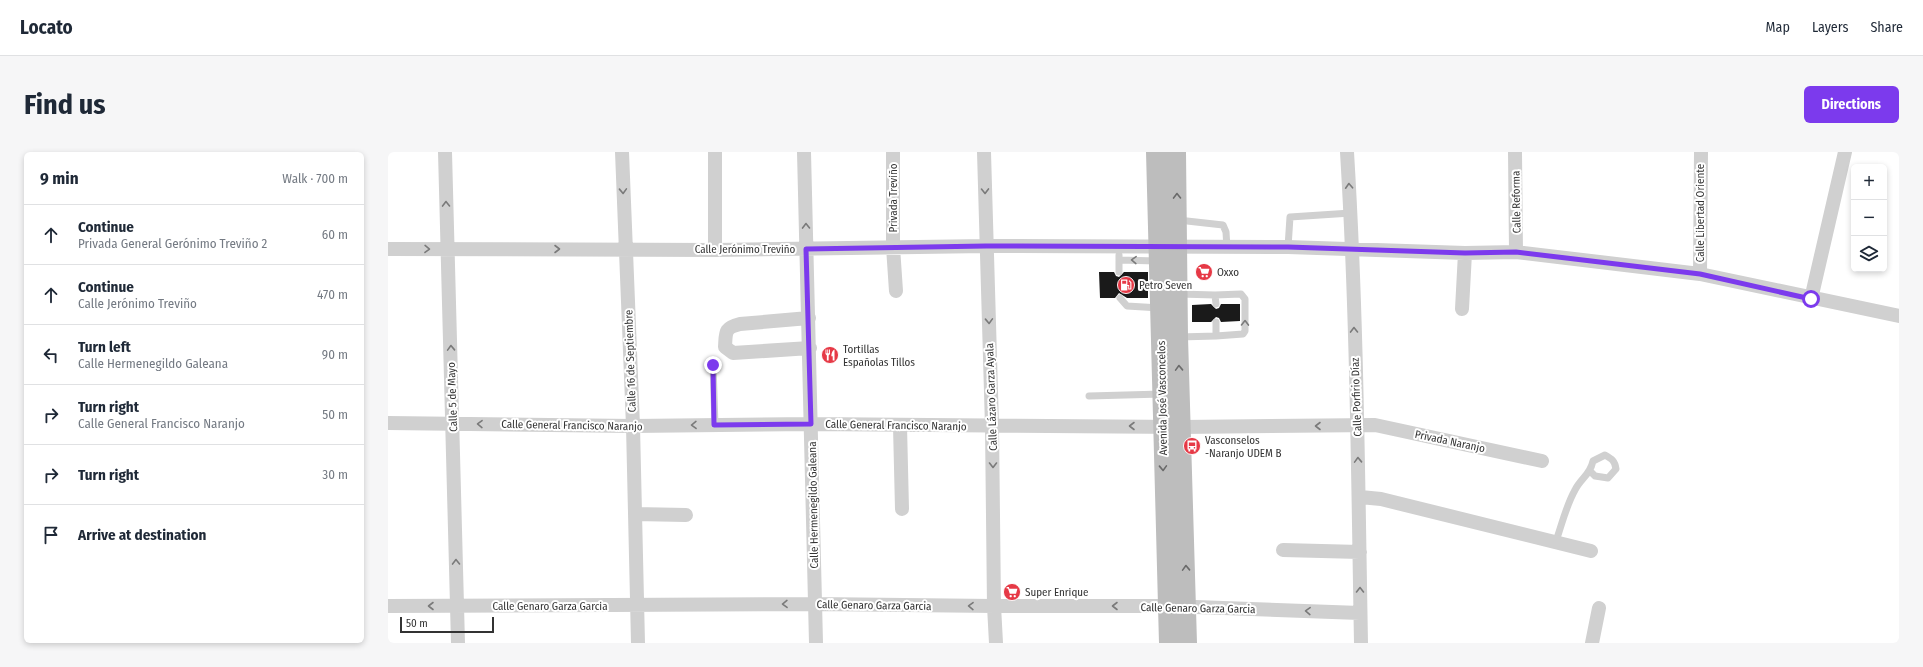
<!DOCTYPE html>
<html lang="en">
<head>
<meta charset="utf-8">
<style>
	body { margin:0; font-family:"Fira Sans Condensed",sans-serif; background:#f6f6f7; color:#1f2937 }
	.controls { position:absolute; right:12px; top:12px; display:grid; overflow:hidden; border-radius:6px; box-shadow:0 2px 6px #0003 }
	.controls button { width:36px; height:36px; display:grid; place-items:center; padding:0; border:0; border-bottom:1px solid #e0e1e3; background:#fff; color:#1f2937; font:20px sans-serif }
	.scale { position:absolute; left:12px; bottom:10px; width:94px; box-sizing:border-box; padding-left:4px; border:2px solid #333; border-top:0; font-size:11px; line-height:14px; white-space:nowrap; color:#333; -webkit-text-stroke:3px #fff; paint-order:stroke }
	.stop { position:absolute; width:12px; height:12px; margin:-9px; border:3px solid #7c3aed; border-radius:50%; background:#fff }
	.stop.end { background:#7c3aed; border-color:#fff; box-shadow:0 1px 4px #0008 }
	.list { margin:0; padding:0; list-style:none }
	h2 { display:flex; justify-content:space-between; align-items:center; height:52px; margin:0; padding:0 16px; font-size:17px }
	h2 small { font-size:13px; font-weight:400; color:#747a83 }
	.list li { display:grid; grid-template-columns:26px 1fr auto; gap:12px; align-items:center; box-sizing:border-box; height:60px; padding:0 16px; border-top:1px solid #e0e1e3 }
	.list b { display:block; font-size:15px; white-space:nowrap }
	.list p { margin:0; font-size:13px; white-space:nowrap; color:#747a83 }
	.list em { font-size:13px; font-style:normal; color:#747a83 }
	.icon { flex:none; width:22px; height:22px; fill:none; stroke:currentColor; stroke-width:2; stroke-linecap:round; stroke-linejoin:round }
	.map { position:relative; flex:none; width:1511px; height:491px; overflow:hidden; border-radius:6px }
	header { display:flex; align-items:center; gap:24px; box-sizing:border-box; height:56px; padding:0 20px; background:#fff; border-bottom:1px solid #e0e1e3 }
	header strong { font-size:19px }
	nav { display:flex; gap:22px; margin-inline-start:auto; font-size:14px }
	.intro { display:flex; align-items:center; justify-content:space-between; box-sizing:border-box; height:96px; padding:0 24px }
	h1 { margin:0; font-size:28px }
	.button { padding:10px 18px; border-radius:6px; background:#7c3aed; color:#fff; font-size:14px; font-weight:700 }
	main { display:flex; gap:24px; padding:0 24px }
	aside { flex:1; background:#fff; border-radius:6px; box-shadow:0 2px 6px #0003 }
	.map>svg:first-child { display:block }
	.building { fill:#1a1a1a }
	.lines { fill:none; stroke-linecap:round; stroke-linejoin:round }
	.service { stroke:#d0d0d0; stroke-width:7 }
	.minor { stroke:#d0d0d0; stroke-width:14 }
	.secondary { stroke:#bdbdbd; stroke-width:20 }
	.oneway { stroke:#7a7a7a }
	.oneway2 { stroke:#6a6a6a }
	.route { stroke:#7c3aed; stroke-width:5 }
	.labels { text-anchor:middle; stroke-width:4; stroke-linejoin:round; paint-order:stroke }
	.street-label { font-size:11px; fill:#333; stroke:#fff }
	.poi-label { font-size:11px; fill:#333; stroke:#fff; text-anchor:start }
</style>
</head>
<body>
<header>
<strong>Locato</strong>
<nav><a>Map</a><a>Layers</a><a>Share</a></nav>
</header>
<div class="intro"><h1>Find us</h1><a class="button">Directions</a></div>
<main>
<aside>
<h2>9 min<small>Walk · 700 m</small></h2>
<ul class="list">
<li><svg class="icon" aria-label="ahead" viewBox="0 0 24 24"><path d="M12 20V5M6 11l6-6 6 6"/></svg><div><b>Continue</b><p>Privada General Gerónimo Treviño 2</p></div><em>60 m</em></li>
<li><svg class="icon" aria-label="ahead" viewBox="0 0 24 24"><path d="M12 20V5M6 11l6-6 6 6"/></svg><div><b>Continue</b><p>Calle Jerónimo Treviño</p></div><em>470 m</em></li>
<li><svg class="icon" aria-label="left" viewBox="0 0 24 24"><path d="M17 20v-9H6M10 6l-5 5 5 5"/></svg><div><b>Turn left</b><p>Calle Hermenegildo Galeana</p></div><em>90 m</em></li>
<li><svg class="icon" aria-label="right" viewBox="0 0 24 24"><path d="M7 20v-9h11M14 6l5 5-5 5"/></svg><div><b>Turn right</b><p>Calle General Francisco Naranjo</p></div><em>50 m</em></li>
<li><svg class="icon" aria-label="right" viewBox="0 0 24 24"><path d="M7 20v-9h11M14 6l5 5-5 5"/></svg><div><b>Turn right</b></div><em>30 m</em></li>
<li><svg class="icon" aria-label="arrive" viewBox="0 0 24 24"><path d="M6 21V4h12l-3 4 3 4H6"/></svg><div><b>Arrive at destination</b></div></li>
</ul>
</aside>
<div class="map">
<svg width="1511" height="491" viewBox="0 0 1511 491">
	<rect width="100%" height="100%" fill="#fff"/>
	<!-- building -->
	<path class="building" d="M711 120H726L728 124 731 125 736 120H760V146H739L731 141 727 146H712Z
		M823 152 828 157 831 156 833 152H852V169L833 170 831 166 828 165 823 170H804V153Z"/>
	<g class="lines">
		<!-- service -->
		<path class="service" d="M790 68 835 73 838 80 839 96
			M900 95 902 65 963 61
			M731 103V120
			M731 108 769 109
			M791 142 827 143 828 152
			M827 143 853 142 857 147V179L855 182 828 184
			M732 146 739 154 772 156
			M791 185 828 184V170
			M325 213 327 273
			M701 244 774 242
			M1168 389C1174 372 1178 354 1187 338 1193 326 1202 323 1205 309L1217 303C1224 307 1227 309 1228 317L1220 326 1207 324 1203 320"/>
		<!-- minor -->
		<path class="minor" d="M57 0 70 491
			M234 0 245 274 250 491
			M416 0 428 491
			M505 0V95L508 139
			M596 0 604 274 606 454 608 491
			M959 0C969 164 970 327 973 491
			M1127 0 1128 100
			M0 97 327 98 598 94 900 95 1077 101 1128 100 1312 122 1511 164
			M327 98V0
			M1312 122 1313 0
			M1423 147 1457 0
			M1074 157 1077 101
			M421 166 352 172C336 176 338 180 337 195L345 201 422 196
			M0 271 245 274 423 272 793 275 987 273 1154 309
			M512 274 514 357
			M972 345 993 347 1203 399
			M247 362 298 363
			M895 398 972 400
			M0 454 427 452 606 454H780L972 461
			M1204 491 1211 456"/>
		<!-- secondary -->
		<path class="secondary" d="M768 0 781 491
			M788 0 790 185 799 491"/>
	</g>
	<!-- one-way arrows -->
	<defs><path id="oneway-chevron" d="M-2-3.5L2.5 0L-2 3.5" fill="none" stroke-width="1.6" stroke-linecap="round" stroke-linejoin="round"/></defs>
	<g class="oneway">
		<use href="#oneway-chevron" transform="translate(961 34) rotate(-93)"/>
		<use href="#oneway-chevron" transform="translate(235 39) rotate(88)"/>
		<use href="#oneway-chevron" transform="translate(597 39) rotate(89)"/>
		<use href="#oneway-chevron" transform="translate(58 52) rotate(-91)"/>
		<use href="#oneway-chevron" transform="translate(418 74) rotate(-91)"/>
		<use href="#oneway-chevron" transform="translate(39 97) rotate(1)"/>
		<use href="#oneway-chevron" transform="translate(169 97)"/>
		<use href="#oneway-chevron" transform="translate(746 108) rotate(-178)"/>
		<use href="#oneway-chevron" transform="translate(601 169) rotate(88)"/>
		<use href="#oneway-chevron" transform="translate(857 171) rotate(-89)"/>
		<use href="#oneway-chevron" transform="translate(966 178) rotate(-91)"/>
		<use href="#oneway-chevron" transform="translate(63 196) rotate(-92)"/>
		<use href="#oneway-chevron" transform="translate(92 272) rotate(-179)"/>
		<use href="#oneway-chevron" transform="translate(306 273) rotate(179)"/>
		<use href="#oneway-chevron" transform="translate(744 274) rotate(180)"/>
		<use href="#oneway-chevron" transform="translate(930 274) rotate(180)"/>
		<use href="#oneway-chevron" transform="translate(970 308) rotate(-92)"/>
		<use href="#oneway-chevron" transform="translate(605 313) rotate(90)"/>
		<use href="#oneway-chevron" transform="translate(68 410) rotate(-91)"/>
		<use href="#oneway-chevron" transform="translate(972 438) rotate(-90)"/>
		<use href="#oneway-chevron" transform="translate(397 452) rotate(179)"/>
		<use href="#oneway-chevron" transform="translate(43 454) rotate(-180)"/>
		<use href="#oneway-chevron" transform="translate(583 454) rotate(-179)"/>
		<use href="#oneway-chevron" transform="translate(727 454) rotate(180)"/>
		<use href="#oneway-chevron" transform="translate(920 459) rotate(-178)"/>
	</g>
	<g class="oneway2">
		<use href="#oneway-chevron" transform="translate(789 44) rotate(-91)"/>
		<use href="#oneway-chevron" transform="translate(791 216) rotate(-92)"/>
		<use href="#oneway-chevron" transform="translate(775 316) rotate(88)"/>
		<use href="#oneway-chevron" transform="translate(798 416) rotate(-92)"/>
	</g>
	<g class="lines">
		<!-- route -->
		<path class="route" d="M325 213 326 273 423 272 418 97 598 94 900 95 1077 101 1128 100 1312 122 1423 147"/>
	</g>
	<!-- icons -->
	<defs>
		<g id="supermarket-disc" transform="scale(0.9)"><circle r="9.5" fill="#e63946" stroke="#fff"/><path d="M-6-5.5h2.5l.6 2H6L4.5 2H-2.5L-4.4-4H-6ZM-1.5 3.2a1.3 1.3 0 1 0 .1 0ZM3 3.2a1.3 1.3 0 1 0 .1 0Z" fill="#fff"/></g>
		<g id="fuel-disc" transform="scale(0.9)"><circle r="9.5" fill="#e63946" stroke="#fff"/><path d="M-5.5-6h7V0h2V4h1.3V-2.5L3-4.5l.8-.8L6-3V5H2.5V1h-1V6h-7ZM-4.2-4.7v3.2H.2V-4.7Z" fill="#fff"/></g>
		<g id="restaurant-disc" transform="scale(0.9)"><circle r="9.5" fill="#e63946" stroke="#fff"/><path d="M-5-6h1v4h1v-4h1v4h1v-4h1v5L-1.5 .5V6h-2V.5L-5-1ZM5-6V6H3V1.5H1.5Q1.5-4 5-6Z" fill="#fff"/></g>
		<g id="bus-disc" transform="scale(0.9)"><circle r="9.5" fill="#e63946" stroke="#fff"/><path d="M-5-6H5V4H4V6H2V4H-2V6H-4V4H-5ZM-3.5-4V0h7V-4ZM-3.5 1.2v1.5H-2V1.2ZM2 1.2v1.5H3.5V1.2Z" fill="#fff"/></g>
	</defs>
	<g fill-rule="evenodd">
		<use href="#supermarket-disc" x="816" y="120"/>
		<use href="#fuel-disc" x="738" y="133"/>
		<use href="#restaurant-disc" x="442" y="203"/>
		<use href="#bus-disc" x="804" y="294"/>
		<use href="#supermarket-disc" x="624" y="440"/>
	</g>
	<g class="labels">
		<!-- street labels -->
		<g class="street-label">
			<text transform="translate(505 46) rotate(-90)" y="4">Privada Treviño</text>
			<text transform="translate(1128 50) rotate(-91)" y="4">Calle Reforma</text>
			<text transform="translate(1312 61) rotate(-90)" y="4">Calle Libertad Oriente</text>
			<text x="357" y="101">Calle Jerónimo Treviño</text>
			<text transform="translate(242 209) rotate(-92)" y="4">Calle 16 de Septiembre</text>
			<text transform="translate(64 245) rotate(-92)" y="4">Calle 5 de Mayo</text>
			<text transform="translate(603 245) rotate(-92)" y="4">Calle Lázaro Garza Ayala</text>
			<text transform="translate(968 245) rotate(-92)" y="4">Calle Porfirio Díaz</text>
			<text transform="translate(774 246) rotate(-91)" y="4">Avenida José Vasconcelos</text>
			<text transform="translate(184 273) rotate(1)" y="4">Calle General Francisco Naranjo</text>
			<text transform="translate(508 273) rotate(1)" y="4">Calle General Francisco Naranjo</text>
			<text transform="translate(1062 289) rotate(12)" y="4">Privada Naranjo</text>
			<text transform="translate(425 353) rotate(-91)" y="4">Calle Hermenegildo Galeana</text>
			<text transform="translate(486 453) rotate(1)" y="4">Calle Genaro Garza Garcia</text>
			<text x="162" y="458">Calle Genaro Garza Garcia</text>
			<text transform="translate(810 456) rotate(1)" y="4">Calle Genaro Garza Garcia</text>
		</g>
		<!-- poi labels -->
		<g class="poi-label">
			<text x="829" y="124">Oxxo</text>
			<text x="751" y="137">Petro Seven</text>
			<text x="455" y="201">Tortillas<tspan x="455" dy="13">Españolas Tillos</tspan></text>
			<text x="817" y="292">Vasconselos<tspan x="817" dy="13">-Naranjo UDEM B</tspan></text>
			<text x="637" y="444">Super Enrique</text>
		</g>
	</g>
</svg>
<div class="controls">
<button>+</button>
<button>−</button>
<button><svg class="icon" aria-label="layers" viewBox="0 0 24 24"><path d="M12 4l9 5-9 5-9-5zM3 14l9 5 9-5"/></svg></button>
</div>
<div class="scale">50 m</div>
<div class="stop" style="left:1423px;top:147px"></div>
<div class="stop end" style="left:325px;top:213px"></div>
</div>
</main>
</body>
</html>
